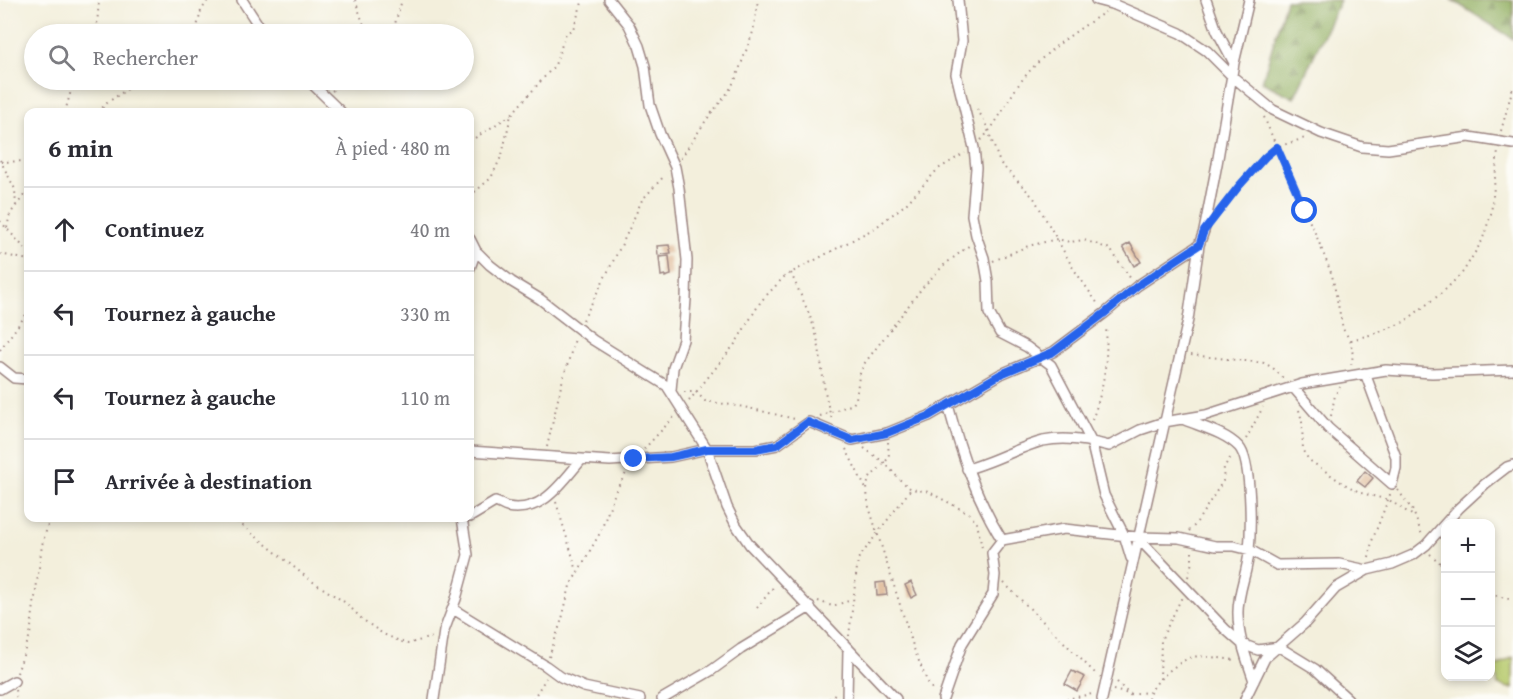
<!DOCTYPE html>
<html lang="fr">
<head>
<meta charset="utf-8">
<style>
	body { margin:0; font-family:"Gentium Book Plus",serif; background:#f7f7f7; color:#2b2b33 }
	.controls { position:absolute; right:18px; bottom:18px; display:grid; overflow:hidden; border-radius:12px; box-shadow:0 3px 9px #0003 }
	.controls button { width:54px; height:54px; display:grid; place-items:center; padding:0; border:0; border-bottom:2px solid #e1e1e2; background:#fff; color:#2b2b33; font:30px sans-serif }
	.stop { position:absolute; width:18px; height:18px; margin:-14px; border:4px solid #2563eb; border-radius:50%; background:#fff }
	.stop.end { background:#2563eb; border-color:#fff; box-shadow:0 2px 6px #0008 }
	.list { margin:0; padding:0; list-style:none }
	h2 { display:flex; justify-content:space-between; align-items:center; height:78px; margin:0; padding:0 24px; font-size:26px }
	h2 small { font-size:20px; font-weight:400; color:#7c7c81 }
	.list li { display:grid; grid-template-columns:39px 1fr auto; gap:18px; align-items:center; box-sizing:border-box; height:84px; padding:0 24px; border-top:2px solid #e1e1e2 }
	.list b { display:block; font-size:22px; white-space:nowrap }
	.list em { font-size:20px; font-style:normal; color:#7c7c81 }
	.icon { flex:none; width:33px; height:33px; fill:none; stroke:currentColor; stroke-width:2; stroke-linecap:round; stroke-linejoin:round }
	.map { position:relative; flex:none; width:1513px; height:699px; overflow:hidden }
	.search { position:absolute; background:#fff; box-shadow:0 3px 9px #0003; left:24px; top:24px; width:450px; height:66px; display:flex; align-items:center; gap:15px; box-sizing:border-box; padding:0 21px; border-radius:33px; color:#7c7c81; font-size:22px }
	.panel { position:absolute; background:#fff; box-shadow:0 3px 9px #0003; left:24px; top:108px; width:450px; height:414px; border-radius:12px }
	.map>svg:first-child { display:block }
	.grass { fill:#b7ca6d; stroke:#80744c; stroke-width:1.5 }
	.forest { fill:url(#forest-firs); stroke:#6e6646; stroke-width:1.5 }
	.building { fill:#deb794 }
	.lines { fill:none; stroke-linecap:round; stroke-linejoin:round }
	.minor-casing { stroke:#9e8784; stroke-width:12 }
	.path { stroke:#9e8784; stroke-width:2; stroke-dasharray:1.5 4.5; stroke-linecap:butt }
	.minor { stroke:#fff; stroke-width:9 }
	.route { stroke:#2563eb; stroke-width:8 }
</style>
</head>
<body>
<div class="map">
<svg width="1513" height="699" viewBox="0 0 1513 699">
	<defs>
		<pattern id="forest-firs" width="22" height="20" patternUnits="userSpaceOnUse" patternTransform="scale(1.5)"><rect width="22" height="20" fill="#91ae60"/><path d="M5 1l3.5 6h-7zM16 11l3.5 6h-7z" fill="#788d4f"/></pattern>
	</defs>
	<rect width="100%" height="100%" fill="#fdfcf7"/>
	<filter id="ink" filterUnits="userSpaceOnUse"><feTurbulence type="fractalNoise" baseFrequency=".0167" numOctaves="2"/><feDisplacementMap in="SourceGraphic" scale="12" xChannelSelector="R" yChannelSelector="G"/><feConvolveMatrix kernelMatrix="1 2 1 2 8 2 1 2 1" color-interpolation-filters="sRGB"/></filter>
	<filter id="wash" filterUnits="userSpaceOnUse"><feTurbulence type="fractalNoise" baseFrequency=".008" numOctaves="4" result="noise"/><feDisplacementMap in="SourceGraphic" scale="24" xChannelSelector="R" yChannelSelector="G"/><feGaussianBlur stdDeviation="1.35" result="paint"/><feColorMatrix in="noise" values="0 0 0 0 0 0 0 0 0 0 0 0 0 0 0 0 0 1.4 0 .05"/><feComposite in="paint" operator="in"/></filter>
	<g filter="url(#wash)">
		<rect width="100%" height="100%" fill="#f3efdc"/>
		<!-- grass -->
		<path class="grass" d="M1513 657V689L1498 685 1495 667Z"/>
		<!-- forest -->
		<path class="forest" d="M1286 0H1340L1294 98 1262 82Z
			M1452 0H1513V39Z"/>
		<g id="blocks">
			<!-- building -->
			<path class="building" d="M1130 243 1141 262 1134 266 1123 247Z
				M669 245 671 253 658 255 657 246Z
				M669 256 671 275 665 277V275L661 276 659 257Z
				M1365 471 1373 478 1365 487 1357 481Z
				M885 582 887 595 877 596 876 583Z
				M911 582 917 595 911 598 905 585Z
				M1072 671 1085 677 1077 691 1065 684Z"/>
		</g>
	</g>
	<g filter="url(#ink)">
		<use href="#blocks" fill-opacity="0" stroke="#9e8784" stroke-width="1.5"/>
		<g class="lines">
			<!-- minor casing -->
			<g class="minor-casing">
				<path id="minor" d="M242 0 264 34
					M609 0 629 25 639 46 645 66 650 105 660 134 675 167 679 188 687 260 686 299 683 340 673 368 671 390
					M958 0 962 41 956 74 974 148 976 168 972 215 976 235 984 258 988 281 989 313 1000 333 1027 347 1051 365 1091 441 1104 495 1124 535 1131 558
					M1096 0 1115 5 1180 33 1207 51 1232 76 1273 110 1321 133 1362 147 1388 149 1469 137 1513 144
					M1206 0 1217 31 1234 63
					M308 80 341 112
					M470 239 476 251 490 265 512 282 540 299 593 340 667 386 707 449 727 507 736 525 750 545 896 699
					M470 268 476 251
					M0 367 14 378 28 379
					M1365 373 1396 457V468L1392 484
					M1293 387 1328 428 1392 484
					M948 405C961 453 976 498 1002 540
					M1185 420C1202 427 1226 433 1239 447 1252 461 1251 530 1249 551 1248 572 1237 593 1238 614 1238 637 1247 660 1254 681
					M470 451 610 461 671 457 707 449H756L777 445 809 422 852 440 887 433 929 416 1001 374 1053 352 1105 313 1137 286 1199 245
					M967 469C994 462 1019 447 1043 441 1066 436 1088 440 1109 446L1140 430 1164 422 1206 415 1302 384 1386 370 1432 373 1513 370
					M470 517 495 502C500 503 503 506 507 507 543 514 562 482 582 459
					M1137 537 1225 629 1242 644 1258 650 1279 647 1315 669 1348 699
					M453 609 546 666 561 677 584 687 640 699
					M0 689 14 681
					M434 699 444 631 456 599 468 555 462 518
					M662 699 712 670 741 649 810 607
					M847 699 848 649
					M943 699 962 644 993 594 995 575 992 553 1002 540 1064 529 1137 537 1179 538 1215 546H1234L1250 550 1277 565 1339 564 1367 570
					M1102 699 1188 320 1199 245 1204 231 1217 164 1234 63 1249 0
					M1245 699 1265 658 1305 623 1336 588 1367 570 1392 564 1413 555 1426 545 1459 508 1485 484 1507 467 1513 465"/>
			</g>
			<!-- path -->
			<path class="path" d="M355 0 367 34
				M92 34 97 25 99 0
				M192 34 196 31 201 11 208 0
				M392 34 402 0
				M332 91 346 81 366 80
				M977 109 985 122 1000 163 1034 198 1073 268 1098 304
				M65 112 74 80
				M98 112 108 102 141 80
				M1264 117 1296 193 1316 235 1332 275 1343 329 1350 340 1353 355 1351 366
				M1501 131 1513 87
				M981 140C997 124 1005 105 1017 87 1040 54 1072 34 1105 12
				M470 141 511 115
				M681 158 707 119 729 91 736 78 753 32 758 0
				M0 160 15 189 16 207
				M1 162 28 161
				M470 196 491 178 502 155 511 115 555 65 566 33 573 29 583 0
				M1219 212 1265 157 1277 147 1305 138
				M0 221 28 252
				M7 228 10 214 28 190
				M0 254 28 260
				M993 261 1028 246 1057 239 1070 242 1084 240 1110 249 1131 279
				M791 273C801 297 815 322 819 348 823 373 824 398 833 422
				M583 320 625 238 642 200 665 175
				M1351 340 1377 333 1404 322 1443 292 1463 272 1482 241 1491 214 1498 151
				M0 350 28 312
				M1191 355 1264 363 1273 368 1284 379
				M684 392H696L705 401 744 407 795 419
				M689 401 735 344 761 301 785 276 875 228 906 204 938 169 965 153
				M1299 410 1302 421 1303 451 1309 460 1341 482 1361 493 1389 500 1415 517
				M820 416 853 404 856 399 859 376 864 364 922 288 944 265 970 245
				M1331 416 1335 395 1340 387
				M1092 420C1104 388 1108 360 1106 326
				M1246 439 1263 407
				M888 442 889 457C872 481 863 471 869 507L914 649 927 681 934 692
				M547 447 561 386 575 339
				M864 448 885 463 899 479 911 489 929 492 970 514 977 523 982 548
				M644 449 675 416
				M846 449 866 489
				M1398 490 1413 511 1422 535
				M556 502 577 571
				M233 518 310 580 346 603 362 619 383 634 407 644 432 637
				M1189 531 1195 525 1223 481 1224 467 1231 457
				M1430 554 1446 568
				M1369 558 1372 541 1391 492
				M1188 577 1192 562V550
				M1004 583 1096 674
				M1490 594 1513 600
				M818 601 832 606 852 600
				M757 608 775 585
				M849 636 858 559 911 489
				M549 657 562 619 570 586 600 533 616 490 628 470
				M17 673 30 635 42 545 50 518
				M1160 679 1161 640 1182 597
				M1117 682 1134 699
				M15 690 17 699
				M1113 690 1129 694 1149 692
				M533 699 546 678
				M829 699 837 692
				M1066 699 1092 694
				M1148 699C1150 684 1177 662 1192 657 1202 655 1225 659 1236 660"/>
			<!-- minor -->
			<use href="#minor" class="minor"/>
		</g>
	</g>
	<g class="lines" filter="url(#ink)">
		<!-- route -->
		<path class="route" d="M634 459 671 457 707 449H756L777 445 808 422 852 440 887 433 929 416 1001 374 1053 352 1105 313 1137 286 1199 245 1204 231 1239 186 1265 157 1277 147 1305 211"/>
	</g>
</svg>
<div class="controls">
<button>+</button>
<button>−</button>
<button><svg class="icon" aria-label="layers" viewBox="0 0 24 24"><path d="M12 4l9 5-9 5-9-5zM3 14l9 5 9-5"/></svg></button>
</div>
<div class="stop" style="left:1305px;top:211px"></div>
<div class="stop end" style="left:634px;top:459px"></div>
<div class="search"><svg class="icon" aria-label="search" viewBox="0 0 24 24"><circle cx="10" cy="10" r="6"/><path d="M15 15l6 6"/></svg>Rechercher</div>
<section class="panel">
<h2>6 min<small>À pied · 480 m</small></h2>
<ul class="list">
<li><svg class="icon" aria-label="ahead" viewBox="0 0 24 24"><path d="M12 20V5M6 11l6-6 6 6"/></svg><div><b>Continuez</b></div><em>40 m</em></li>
<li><svg class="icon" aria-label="left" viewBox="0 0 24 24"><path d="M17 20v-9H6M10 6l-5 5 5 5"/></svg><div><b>Tournez à gauche</b></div><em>330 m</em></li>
<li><svg class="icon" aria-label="left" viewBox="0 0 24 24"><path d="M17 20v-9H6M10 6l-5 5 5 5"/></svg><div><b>Tournez à gauche</b></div><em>110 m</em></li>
<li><svg class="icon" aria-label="arrive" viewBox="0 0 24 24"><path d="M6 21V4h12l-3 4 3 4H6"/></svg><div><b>Arrivée à destination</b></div></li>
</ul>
</section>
</div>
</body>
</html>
